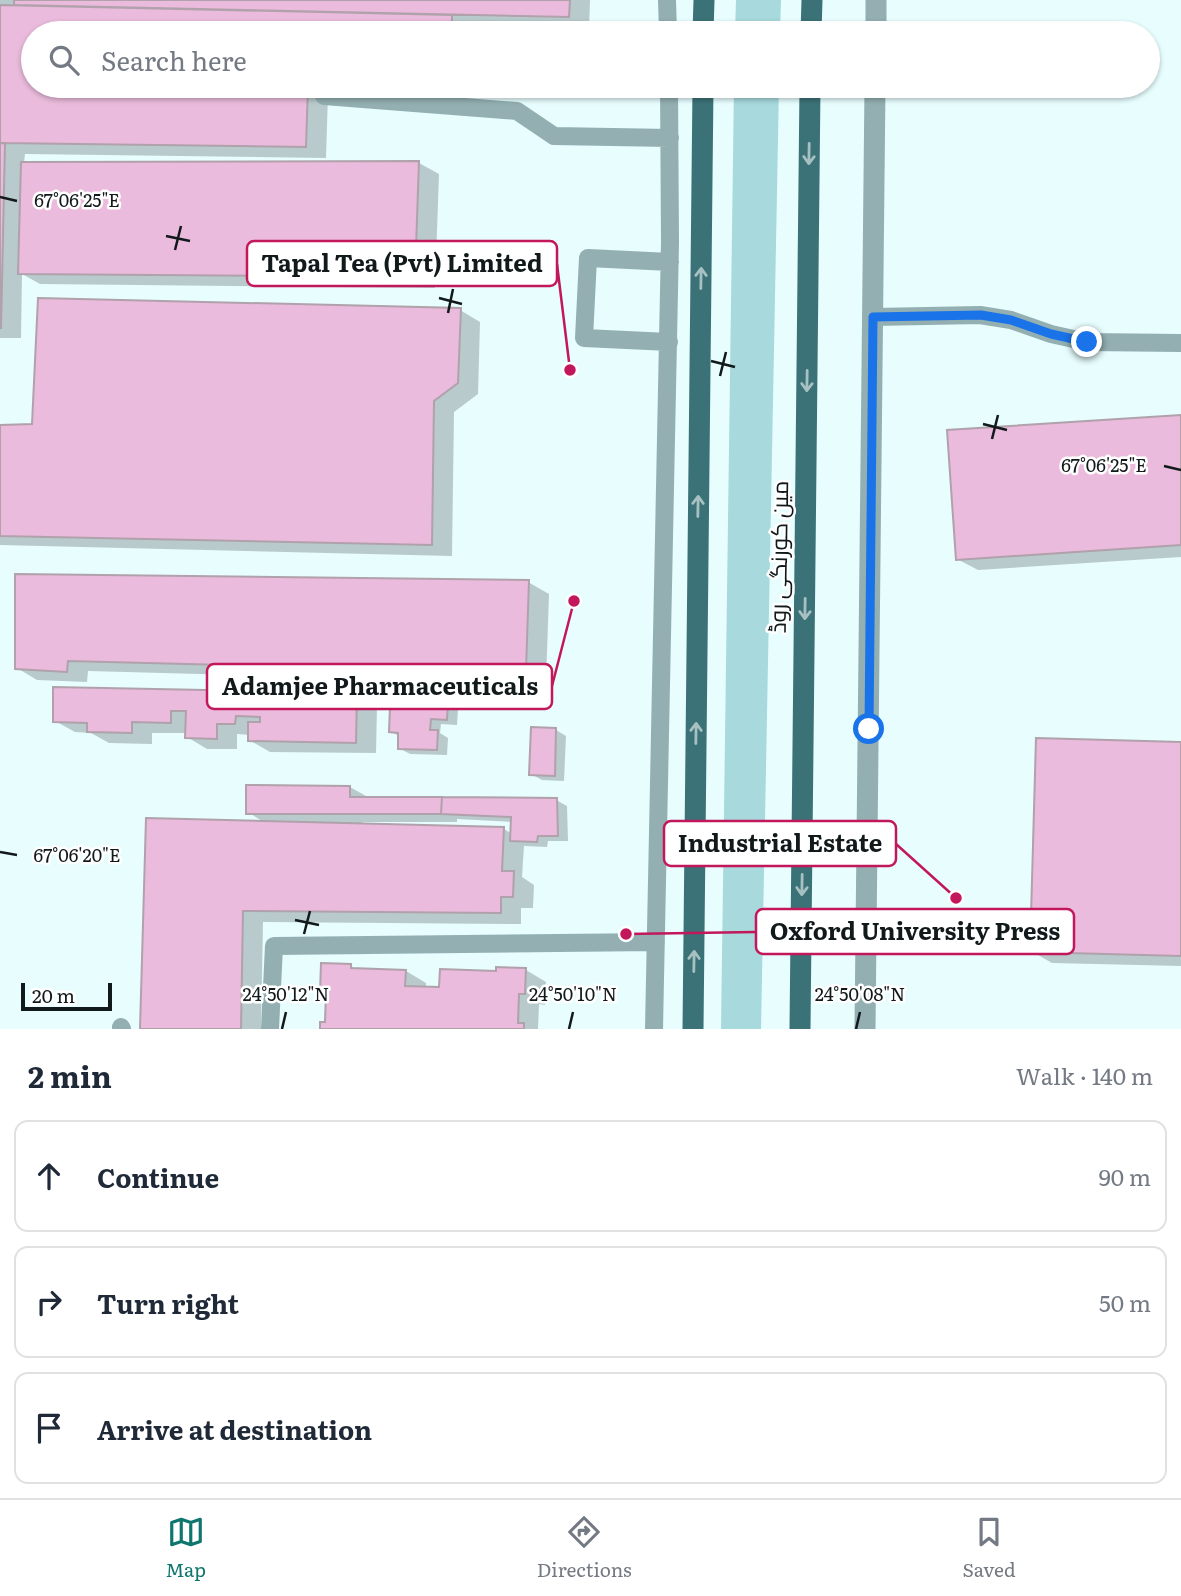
<!DOCTYPE html>
<html lang="en">
<head>
<meta charset="utf-8">
<style>
	body { margin:0; font-family:Literata,Cairo,serif; background:#f6f6f7; color:#1f2937 }
	.scale { position:absolute; left:21px; bottom:18px; width:91px; box-sizing:border-box; padding-left:7px; border:4px solid #11191a; border-top:0; font-size:19px; line-height:24px; white-space:nowrap; color:#11191a; -webkit-text-stroke:5px #fff; paint-order:stroke }
	.stop { position:absolute; width:21px; height:21px; margin:-16px; border:5px solid #1a73e8; border-radius:50%; background:#fff }
	.stop.end { background:#1a73e8; border-color:#fff; box-shadow:0 2px 7px #0008 }
	.list { margin:0; padding:0; list-style:none }
	h2 { display:flex; justify-content:space-between; align-items:center; height:91px; margin:0; padding:0 28px; font-size:30px }
	h2 small { font-size:23px; font-weight:400; color:#747a83 }
	.list li { display:grid; grid-template-columns:46px 1fr auto; gap:21px; align-items:center; box-sizing:border-box; height:112px; margin:0 14px 14px; padding:0 14px; border:2px solid #e0e1e3; border-radius:14px }
	.list b { display:block; font-size:26px; white-space:nowrap }
	.list em { font-size:23px; font-style:normal; color:#747a83 }
	.icon { flex:none; width:38px; height:38px; fill:none; stroke:currentColor; stroke-width:2; stroke-linecap:round; stroke-linejoin:round }
	.map { position:relative; flex:none; width:1181px; height:1029px; overflow:hidden }
	.search { position:absolute; background:#fff; box-shadow:0 2px 5px #0004; left:21px; right:21px; top:21px; height:77px; display:flex; align-items:center; gap:18px; box-sizing:border-box; padding:0 24px; border-radius:38px; color:#747a83; font-size:26px }
	.sheet { height:469px; background:#fff }
	nav { display:flex; justify-content:space-around; align-items:center; box-sizing:border-box; height:98px; border-top:2px solid #e0e1e3; background:#fff; font-size:19px; color:#747a83 }
	nav a { display:grid; justify-items:center; gap:4px }
	nav .on { color:#0f766e }
	.map>svg:first-child { display:block }
	.green { fill:#a7d9dd }
	.shadow { fill:#0003; fill-rule:evenodd }
	.building { fill:#eabbdc; stroke:#b0a1ab; stroke-width:2 }
	.lines { fill:none; stroke-linecap:round; stroke-linejoin:round }
	.lane { stroke:#93afb1; stroke-width:18 }
	.street { stroke:#93afb1; stroke-width:21 }
	.primary { stroke:#3b7277; stroke-width:21 }
	.oneway { stroke:#a7c0c2 }
	.route { stroke:#1a73e8; stroke-width:9 }
	.ticks { fill:none; stroke:#11191a; stroke-width:2.5 }
	.labels { text-anchor:middle; stroke-width:5; stroke-linejoin:round; paint-order:stroke }
	.street-label { font-size:23px; fill:#11191a; stroke:#fff }
	.ticks-label { font-size:18px; text-anchor:middle; fill:#11191a; stroke:#fff; stroke-width:5; stroke-linejoin:round; paint-order:stroke }
	.leader { fill:none; stroke:#c2185b; stroke-width:2.5 }
	.callout-dot { fill:#c2185b; stroke:#fff; stroke-width:2.5 }
	.callout { fill:#fff; stroke:#c2185b; stroke-width:2.5 }
	.callout-label { font-size:24px; text-anchor:middle; font-weight:bold; fill:#11191a }
</style>
</head>
<body>
<div class="map">
<svg width="1181" height="1029" viewBox="0 0 1181 1029">
	<rect width="100%" height="100%" fill="#e7fdfe"/>
	<!-- green -->
	<path class="green" d="M736 0H781L780 33H735Z
		M734 86H779L761 1029H721Z"/>
	<!-- shadow -->
	<path class="shadow" d="M0 0H590L589 28 472 26V33H33V86H470V96L328 94 326 158 25 154 24 163H419L439 174 435 288 40 284 22 274 21 338H0Z
		M460 310 480 322 478 394 454 412 452 556 0 545V427L34 426Z
		M1181 416V557L978 570 957 559Z
		M528 582 549 594 546 681 498 679 499 690 459 693 457 725 441 724 440 733 448 738 447 755 410 754 399 748 400 737 391 731 393 691 370 690 349 678 88 671 87 682 37 680 17 668Z
		M357 694 377 706 376 753 270 752 249 740 250 735 237 734V749H207L187 737V733H152V744L109 743 91 733 75 732 55 721Z
		M556 730 566 736 564 781 542 780 531 774Z
		M1181 744V966L1052 963 1031 951Z
		M350 787 366 796V799L556 800 567 806 568 841H548L547 847 524 846 522 877 534 885 533 908H521V924L263 922 261 1029H142L265 823 248 812ZM457 819 513 822 512 834 504 829 362 825V822H457Z
		M351 966 358 970 406 971 426 983V988H441L498 972 526 970 546 982 545 1005 539 1004 538 1029H322L326 1024 327 995 321 992Z"/>
	<!-- building -->
	<path class="building" d="M14 0H570L569 17 14 5Z
		M0 5 452 15V33H33V86H308L306 147 0 143Z
		M0 143H5L1 328H0Z
		M419 161 415 277 18 274 21 162Z
		M38 298 461 308 458 383 434 401 432 545 0 536V425L32 424Z
		M1181 415V545L956 560 947 430Z
		M15 574 529 580 526 670 478 669 479 679 449 683 348 680 349 668 68 661 67 672 15 669Z
		M391 680 449 683 447 720 431 719 430 730H438L437 750 398 749V733L389 732Z
		M53 687 357 693 356 743 248 741V722H260V717L236 716 235 724H217V739L185 738 186 711H171V723L132 722V733L87 732V723L53 722Z
		M531 727 556 728 555 776 529 775Z
		M1036 738 1181 742V956L1030 952Z
		M246 785 350 786V797H442L441 814H246Z
		M442 797 557 798 558 836H538L537 842 510 841 511 817 441 814Z
		M146 818 504 827 502 871H514L513 897H501V913L243 911 241 1029H140Z
		M321 963 351 964V968L406 970 405 986 439 987 440 969 496 971V967L526 968 525 994H519L518 1023H524V1029H320V1022H325L326 993H320Z"/>
	<g class="lines">
		<!-- lane -->
		<path class="lane" d="M667 0 668 33
			M324 96 517 111 554 136 670 138
			M873 317 980 315 1011 320 1051 334 1087 342 1181 343
			M669 342 584 338 588 258 670 262
			M121 1027 122 1029
			M270 1029 274 946 656 942
			M654 1029 670 242 669 86"/>
		<!-- street -->
		<path class="street" d="M876 33V0
			M865 1029 875 86"/>
		<!-- primary -->
		<path class="primary" d="M703 33 704 0
			M811 33 812 0
			M693 1029 703 86
			M800 1029 810 86"/>
	</g>
	<!-- one-way arrows -->
	<defs><path id="oneway-shaft" d="M-6 0H5M1.5-3L5.5 0L1.5 3" fill="none" stroke-width="1.6" stroke-linecap="round" stroke-linejoin="round" transform="scale(1.75)"/></defs>
	<g class="oneway">
		<use href="#oneway-shaft" transform="translate(809 154) rotate(91)"/>
		<use href="#oneway-shaft" transform="translate(701 278) rotate(-89)"/>
		<use href="#oneway-shaft" transform="translate(807 381) rotate(91)"/>
		<use href="#oneway-shaft" transform="translate(698 506) rotate(-89)"/>
		<use href="#oneway-shaft" transform="translate(805 609) rotate(91)"/>
		<use href="#oneway-shaft" transform="translate(696 733) rotate(-89)"/>
		<use href="#oneway-shaft" transform="translate(802 885) rotate(91)"/>
		<use href="#oneway-shaft" transform="translate(694 961) rotate(-89)"/>
	</g>
	<g class="lines">
		<!-- route -->
		<path class="route" d="M869 729 873 317 981 315 1011 320 1051 334 1087 342"/>
	</g>
	<!-- ticks -->
	<path class="ticks" d="M0 197 17 201M166 236 190 241M175 250 181 226M439 298 462 304M448 313 453 289M711 361 735 367M720 376 726 352M983 424 1007 430M992 439 998 415M1164 466 1181 470M0 852 17 855M295 920 319 925M304 934 310 911M282 1029 286 1012M569 1029 573 1012M856 1029 860 1012"/>
	<g class="labels">
		<!-- street labels -->
		<g class="street-label">
			<text transform="translate(779 557) rotate(-89)" y="8">مین کورنگی روڈ</text>
		</g>
	</g>
	<g class="ticks-label">
		<text x="77" y="207">67°06'25"E</text>
		<text x="1104" y="472">67°06'25"E</text>
		<text x="77" y="862">67°06'20"E</text>
		<text x="286" y="1001">24°50'12"N</text>
		<text x="573" y="1001">24°50'10"N</text>
		<text x="860" y="1001">24°50'08"N</text>
	</g>
	<!-- callouts -->
	<path class="leader" d="M570 370L557 264M574 601L552 686M956 898L896 844M626 934L756 932"/>
	<g class="callout-dot">
		<circle cx="570" cy="370" r="7"/>
		<circle cx="574" cy="601" r="7"/>
		<circle cx="956" cy="898" r="7"/>
		<circle cx="626" cy="934" r="7"/>
	</g>
	<g class="callout">
		<rect x="247" y="241" width="310" height="45" rx="7"/>
		<rect x="207" y="664" width="345" height="45" rx="7"/>
		<rect x="664" y="821" width="232" height="45" rx="7"/>
		<rect x="756" y="909" width="318" height="45" rx="7"/>
	</g>
	<g class="callout-label">
		<text x="402" y="272">Tapal Tea (Pvt) Limited</text>
		<text x="380" y="695">Adamjee Pharmaceuticals</text>
		<text x="780" y="852">Industrial Estate</text>
		<text x="915" y="940">Oxford University Press</text>
	</g>
</svg>
<div class="scale">20 m</div>
<div class="stop" style="left:869px;top:729px"></div>
<div class="stop end" style="left:1087px;top:342px"></div>
<div class="search"><svg class="icon" aria-label="search" viewBox="0 0 24 24"><circle cx="10" cy="10" r="6"/><path d="M15 15l6 6"/></svg>Search here</div>
</div>
<section class="sheet">
<h2>2 min<small>Walk · 140 m</small></h2>
<ul class="list">
<li><svg class="icon" aria-label="ahead" viewBox="0 0 24 24"><path d="M12 20V5M6 11l6-6 6 6"/></svg><div><b>Continue</b></div><em>90 m</em></li>
<li><svg class="icon" aria-label="right" viewBox="0 0 24 24"><path d="M7 20v-9h11M14 6l5 5-5 5"/></svg><div><b>Turn right</b></div><em>50 m</em></li>
<li><svg class="icon" aria-label="arrive" viewBox="0 0 24 24"><path d="M6 21V4h12l-3 4 3 4H6"/></svg><div><b>Arrive at destination</b></div></li>
</ul>
</section>
<nav>
<a class="on"><svg class="icon" aria-label="map" viewBox="0 0 24 24"><path d="M3 6l6-2 6 2 6-2v14l-6 2-6-2-6 2zM9 4v14M15 6v14"/></svg>Map</a>
<a><svg class="icon" aria-label="directions" viewBox="0 0 24 24"><path d="M12 3l9 9-9 9-9-9zM9 14v-3h6M13 9l2 2-2 2"/></svg>Directions</a>
<a><svg class="icon" aria-label="saved" viewBox="0 0 24 24"><path d="M7 4h10v16l-5-4-5 4z"/></svg>Saved</a>
</nav>
</body>
</html>
